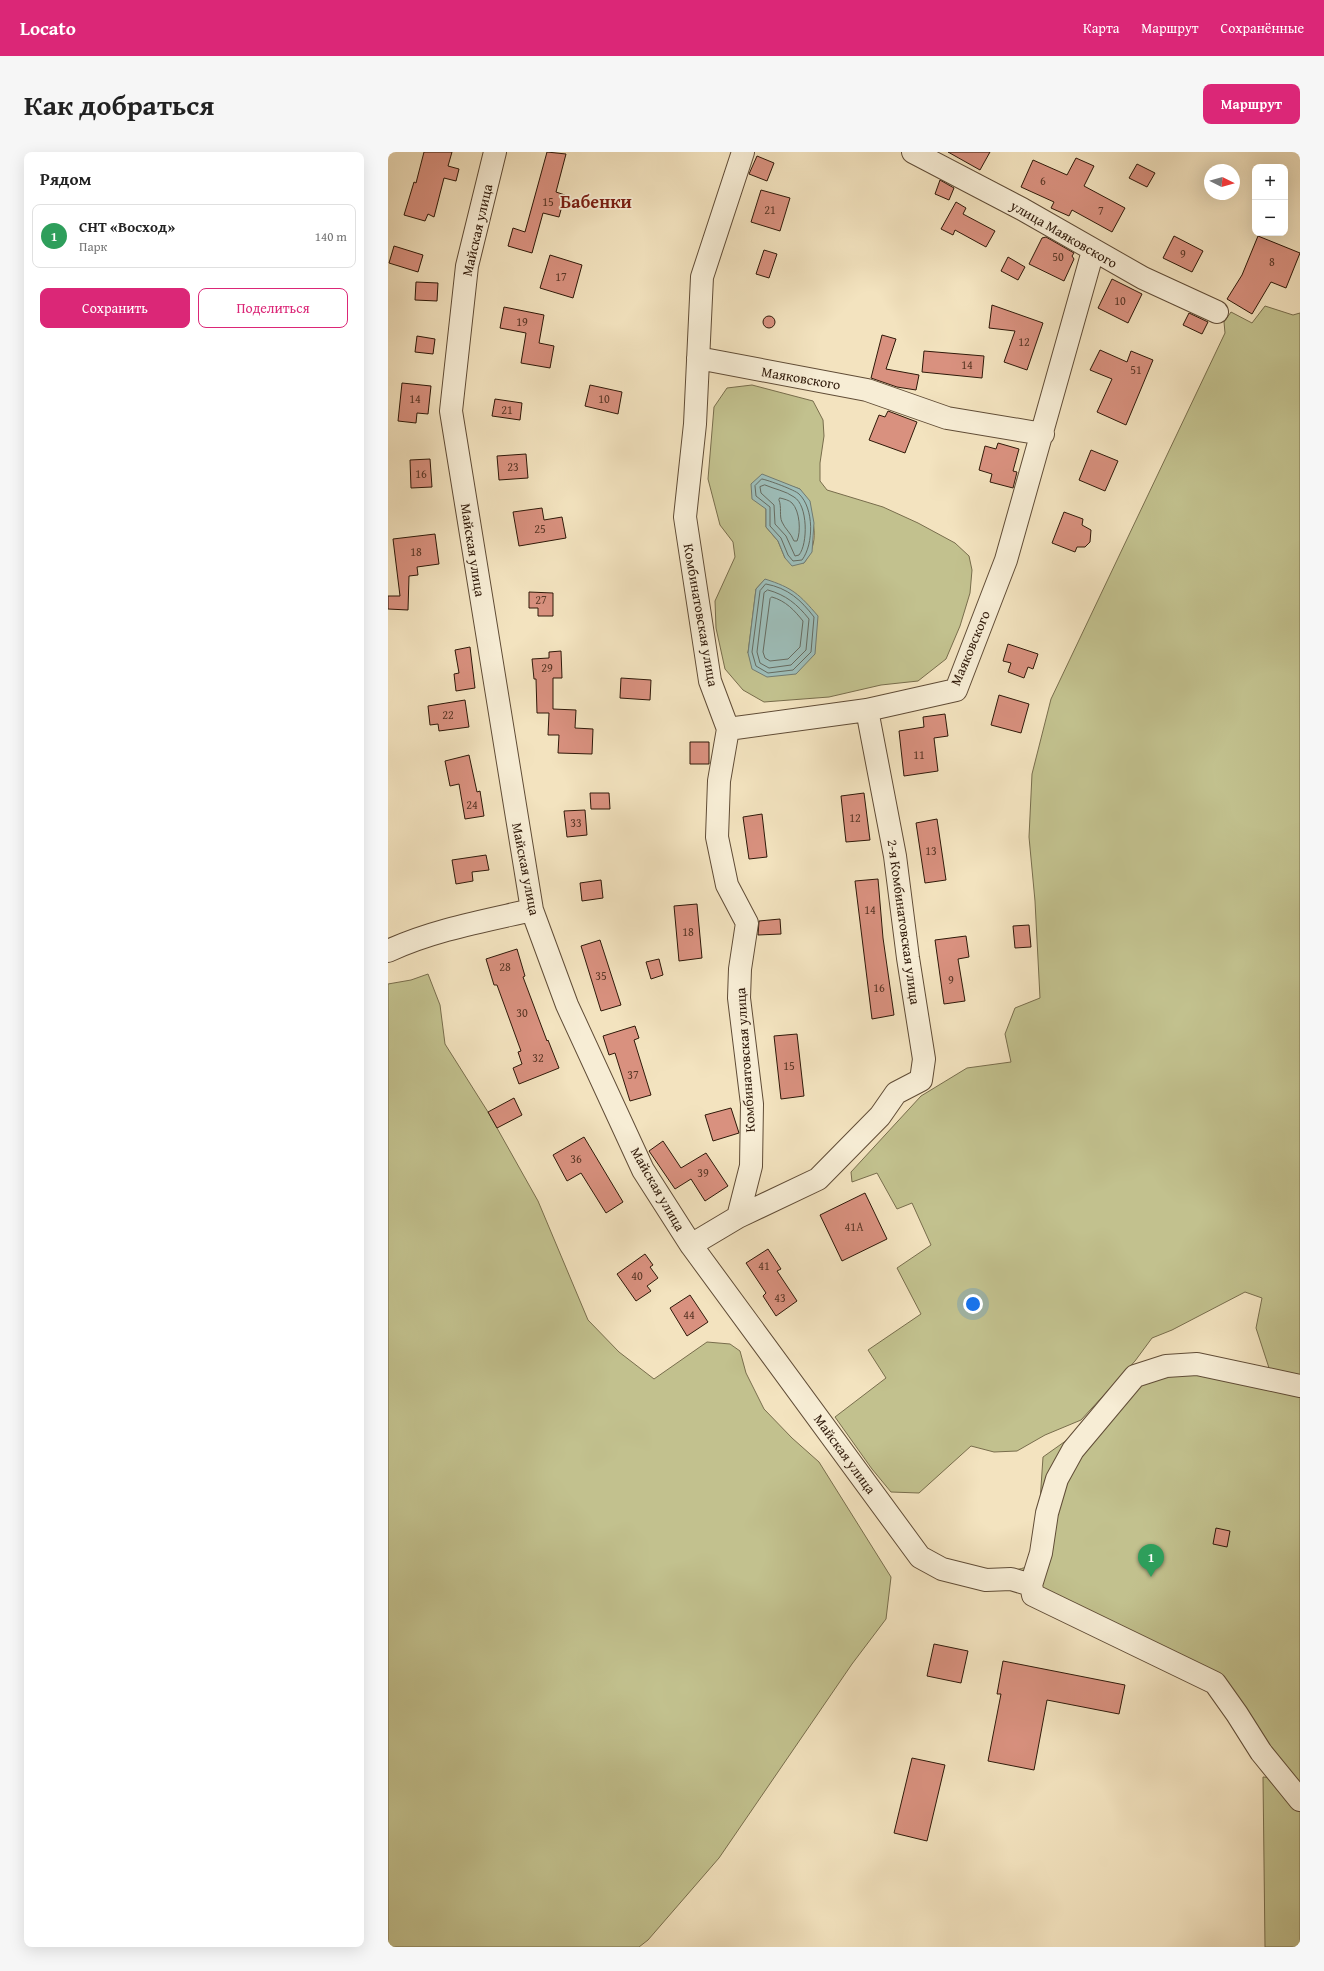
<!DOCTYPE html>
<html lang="ru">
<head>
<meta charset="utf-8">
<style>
	body { margin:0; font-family:"Gentium Book Plus",serif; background:#f6f6f6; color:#222 }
	.controls { position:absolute; right:12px; top:12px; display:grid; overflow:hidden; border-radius:8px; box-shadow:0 4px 16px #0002 }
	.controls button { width:36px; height:36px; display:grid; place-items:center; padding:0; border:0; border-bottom:1px solid #e0e0e0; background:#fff; color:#222; font:20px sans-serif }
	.compass { position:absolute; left:816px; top:12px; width:36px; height:36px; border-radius:50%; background:#fff; box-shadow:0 4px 16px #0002; rotate:95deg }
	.you { position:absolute; left:585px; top:1152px; width:14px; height:14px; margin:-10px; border:3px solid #fff; border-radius:50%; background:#1a73e8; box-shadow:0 0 0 6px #1a73e833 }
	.badge { display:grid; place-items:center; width:26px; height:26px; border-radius:50%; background:#db2777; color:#fff; font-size:13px; font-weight:700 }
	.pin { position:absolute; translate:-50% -33px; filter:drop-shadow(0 1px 2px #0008) }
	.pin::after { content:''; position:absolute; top:21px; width:14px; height:12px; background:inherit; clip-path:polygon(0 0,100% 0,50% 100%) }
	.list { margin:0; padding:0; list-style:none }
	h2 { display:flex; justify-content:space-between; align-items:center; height:52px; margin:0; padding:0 16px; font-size:17px }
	h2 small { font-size:13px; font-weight:400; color:#767676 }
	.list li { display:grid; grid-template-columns:26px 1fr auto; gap:12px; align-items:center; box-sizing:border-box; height:64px; margin:0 8px 8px; padding:0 8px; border:1px solid #e0e0e0; border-radius:8px }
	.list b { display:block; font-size:15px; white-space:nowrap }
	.list p { margin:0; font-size:13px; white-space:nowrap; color:#767676 }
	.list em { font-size:13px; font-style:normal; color:#767676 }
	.actions { display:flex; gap:8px; padding:12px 16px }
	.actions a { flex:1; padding:9px 0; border:1px solid #db2777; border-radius:8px; text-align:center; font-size:14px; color:#db2777 }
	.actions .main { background:#db2777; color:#fff }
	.map { position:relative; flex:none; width:912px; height:1795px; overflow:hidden; border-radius:8px }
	header { display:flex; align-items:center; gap:24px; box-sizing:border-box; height:56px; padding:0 20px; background:#db2777; color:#fff }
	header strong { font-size:19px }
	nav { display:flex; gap:22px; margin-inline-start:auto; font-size:14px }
	.intro { display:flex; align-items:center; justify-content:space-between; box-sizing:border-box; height:96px; padding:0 24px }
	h1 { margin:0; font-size:28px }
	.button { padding:10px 18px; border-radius:8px; background:#db2777; color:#fff; font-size:14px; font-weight:700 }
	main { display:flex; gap:24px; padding:0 24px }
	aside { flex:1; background:#fff; border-radius:8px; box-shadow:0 4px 16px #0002 }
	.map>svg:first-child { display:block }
	.green { fill:#c2c18e; stroke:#786d4c; fill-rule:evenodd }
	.water { fill:#9dbdb8; stroke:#717b72 }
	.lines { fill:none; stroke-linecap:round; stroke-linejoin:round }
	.shore { stroke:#666b60; stroke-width:1 }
	.building { fill:#d9917f; stroke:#2f1909 }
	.minor-casing { stroke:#604c36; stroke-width:24 }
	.minor { stroke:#f7edd5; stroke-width:22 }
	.labels { text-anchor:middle; stroke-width:3.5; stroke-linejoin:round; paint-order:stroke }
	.number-label { font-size:12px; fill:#5a3726 }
	.street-label { font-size:14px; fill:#2f1909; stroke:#f7edd5 }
	.district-label { font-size:18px; font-weight:bold; fill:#7a1f14; stroke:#f7edd5 }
</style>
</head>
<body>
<header>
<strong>Locato</strong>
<nav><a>Карта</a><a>Маршрут</a><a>Сохранённые</a></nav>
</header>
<div class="intro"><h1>Как добраться</h1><a class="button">Маршрут</a></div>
<main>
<aside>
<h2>Рядом<small></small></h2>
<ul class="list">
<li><span class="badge" style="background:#2e9e5b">1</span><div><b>СНТ «Восход»</b><p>Парк</p></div><em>140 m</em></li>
</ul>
<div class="actions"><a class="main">Сохранить</a><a>Поделиться</a></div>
</aside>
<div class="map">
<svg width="912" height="1795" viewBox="0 0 912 1795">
	<rect width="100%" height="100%" fill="#f3e3bf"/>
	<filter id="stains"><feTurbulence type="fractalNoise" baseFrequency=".005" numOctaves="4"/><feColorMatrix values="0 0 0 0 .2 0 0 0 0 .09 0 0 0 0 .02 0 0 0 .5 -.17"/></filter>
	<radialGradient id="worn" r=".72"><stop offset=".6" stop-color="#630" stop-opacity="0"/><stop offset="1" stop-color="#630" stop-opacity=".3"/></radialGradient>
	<!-- green -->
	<path class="green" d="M877 154 905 163 912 161V1648L827 1531 610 1418C634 1417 641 1421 649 1395L655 1305 686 1283 747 1224 882 1219 868 1176 874 1146 857 1140 784 1178 764 1186 747 1209 693 1268 657 1283 629 1299 606 1300 583 1294 531 1341 503 1340 484 1317 447 1265 498 1226 480 1198 533 1162 509 1116 543 1093 524 1051 509 1057 489 1021 464 1030 463 1020 533 944 579 916 623 910 617 882 627 856 652 846 647 749 641 685 644 622 663 547 837 181 836 170 843 160 864 171Z
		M364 233 425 249 435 268 436 284 432 311V329L439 338 495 355 530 371 567 391 581 404 584 418 582 441 572 474 558 507 530 529 493 533 441 545 376 550 355 538 337 517 328 476 327 449 347 405 345 390 332 373 320 327 326 255 339 236ZM394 331 412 337C424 364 435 385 416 411L397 406 390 389 378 375V357ZM377 427 360 501 368 437Z
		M40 822 52 853 57 892 100 960 150 1049 200 1168 231 1200 266 1227 319 1190 342 1192 352 1199 358 1221 376 1257 404 1286 431 1310 503 1425 498 1467 464 1512 331 1706 260 1788 251 1795H0V832L23 828Z
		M875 1625 887 1626 912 1650V1795H877Z"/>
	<!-- water -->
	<path class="water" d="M374 322 412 337 422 349 426 371 424 400 416 411 404 414 397 406 390 389 378 375V357L364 347 363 332Z
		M377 427C405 436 411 442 430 464L427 502 408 522 379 525 364 517 360 501 368 437Z"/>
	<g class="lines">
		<!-- shore -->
		<path class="shore" d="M374 327C380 328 407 338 411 342 426 356 426 392 414 408L405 409 400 403 393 386 382 374V355L368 344 367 334Z
			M377 333C386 337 398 339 406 345 420 353 420 392 411 403L407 404 398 384 387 372 386 353 373 341 372 335Z
			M392 346C396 347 401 348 404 351 412 359 413 380 409 389H406C403 381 397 377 394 370 391 364 394 355 391 348Z
			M378 432C400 436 413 448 426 465L423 500 405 518 380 521 368 514 364 500 372 439Z
			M380 438C398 443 409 452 421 467L418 498 403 513 381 516 372 511 369 500 376 441Z
			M384 445C398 449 406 458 415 469L412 495 400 507 382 509 377 506 375 500 382 447Z"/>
	</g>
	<!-- building -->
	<path class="building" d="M36 0H64L60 14 71 17 68 29 56 26 46 65 40 62 37 69 16 63 26 30 28 31Z
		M159 0 178 2 168 40 177 43 171 65 155 61 144 101 120 94 125 76 137 80Z
		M560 0H602L592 18Z
		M369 4 386 11 379 29 361 22Z
		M688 6 706 14 696 34 737 56 724 80 684 58 681 64 663 56 666 50 633 35 645 8 679 23Z
		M749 12 767 21 759 35 741 26Z
		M552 28 566 36 561 48 547 42Z
		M373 38 402 46 392 79 363 70Z
		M568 50 578 56 575 62 607 79 598 95 567 78 565 83 553 77Z
		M786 84 815 99 804 120 775 106Z
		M870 84 912 101 898 136 883 130 864 162 839 147 854 123Z
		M658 85 686 101 684 104 686 107 676 129 641 112 654 86Z
		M6 94 35 103 30 120 1 111Z
		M376 98 389 102 381 126 368 122Z
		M162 103 194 113 185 146 152 136Z
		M620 105 637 115 630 128 613 119Z
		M724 127 754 142 740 171 710 156Z
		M28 130 50 131 49 149 27 148Z
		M604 153 655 171 639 218 616 210 627 179 601 176Z
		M116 155 156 163 151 191 166 194 162 216 133 211 138 181 112 176Z
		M801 161 820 170 814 182 795 173Z
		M375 170a6 6 0 1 1 12 0a6 6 0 1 1-12 0Z
		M494 183 508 187 498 217 531 223 528 238 509 235 483 226Z
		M29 184 47 187 45 202 27 200Z
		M712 198 739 210 743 199 765 208 738 273 709 260 724 227 702 218Z
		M536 199 596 204 594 226 534 220Z
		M14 231 43 234 40 262 29 261 28 271 10 269Z
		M202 233 234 240 230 262 197 254Z
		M107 247 134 251 132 268 104 264Z
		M500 259 529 270 517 301 481 288 491 263 497 265Z
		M610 291 631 297 625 319 629 320 625 336 602 330 604 322 591 318 597 294 608 297Z
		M703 298 730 309 717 339 691 328Z
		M138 302 140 326 111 328 109 304Z
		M42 307 44 335 23 336 22 308Z
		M154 356 156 368 174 365 178 386 131 394 125 360Z
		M676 360 695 367 694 373 703 378 702 390 697 395H689L687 400 664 391Z
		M47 382 51 412 29 415 30 423 21 424 20 458 0 457V444H12L5 387Z
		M141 440 165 441V464H150V456H141Z
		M620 492 650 502 645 517 640 515 636 526 620 520 623 511 615 509Z
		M82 495 87 536 68 539 66 522 71 521 67 498Z
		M173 499 174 526H165V557L188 558 187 576 205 577 204 602 170 601 171 583H160L161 561H149L148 527H146L144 507 161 506V500Z
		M233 526 263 528 262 548 232 546Z
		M611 543 641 552 633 581 603 573Z
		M77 548 81 575 51 579 50 572 42 573 40 554Z
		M557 562 560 584 546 586 550 619 516 624 511 579 536 575 535 565Z
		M302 590H321V612H302Z
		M81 603 89 640 92 639 96 664 77 667 71 632 62 634 57 609Z
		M202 641H221L222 657H203Z
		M476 641 482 688 458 690 453 644Z
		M197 658 199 683 179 685 176 659Z
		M374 662 379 705 361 707 355 665Z
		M549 667 558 728 537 731 528 671Z
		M98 703 101 718 84 720 85 729 68 732 64 708Z
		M490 727 495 786 506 863 484 867 467 729Z
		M213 728 215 746 194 749 192 731Z
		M309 752 314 806 291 809 286 754Z
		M392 767 393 782 370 783 371 769Z
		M641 773 643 795 627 796 625 774Z
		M578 784 581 805 570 807 577 849 556 852 547 788Z
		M212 788 233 853 213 859 193 794Z
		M129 797 137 824 135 825 159 889 160 888 171 916 131 932 125 916 134 912 130 900 133 899 109 833H106L98 807Z
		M271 807 275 823 263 827 258 810Z
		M247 874 251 886 246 888 263 943 242 949 227 901 221 903 215 884Z
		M409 882 416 944 393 947 386 884Z
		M126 946 134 963 109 976 100 960Z
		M343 956 351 981 325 989 317 963Z
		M196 985 235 1050 218 1061 193 1021 179 1029 165 1003Z
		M275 989 293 1016 318 1001 340 1034 317 1049 303 1027 287 1037 261 999Z
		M477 1041 499 1087 454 1109 432 1063Z
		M380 1097 393 1117 389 1119 409 1149 388 1164 375 1144 378 1141 358 1111Z
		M257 1102 265 1113 262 1115 270 1126 259 1134 263 1139 248 1149 229 1122Z
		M302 1143 320 1170 299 1184 282 1156Z
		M828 1376 842 1379 839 1395 825 1392Z
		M546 1492 580 1499 573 1531 539 1524Z
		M615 1509 737 1533 731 1562 659 1548 646 1618 600 1609 613 1542H609Z
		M524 1606 557 1613 539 1689 506 1681Z"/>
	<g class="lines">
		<!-- minor casing -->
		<g class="minor-casing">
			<path id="minor" d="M107 0 79 114 63 259 144 758 179 853 255 1018 303 1093 532 1405 554 1417 598 1428 623 1427 643 1433
				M525 0 634 57 755 126 829 160
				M310 206 479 238 559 266 655 282
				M340 577 479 558 568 538 618 408 705 99
				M0 799C45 778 96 769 144 758
				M350 1065 363 1014 364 952 351 846 352 817 359 771 339 733 329 685 331 629 340 577 322 529 297 365 307 272 314 125 355 0
				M303 1093 350 1065 430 1027 492 964 508 941 533 928 536 907 520 806 507 704 479 558
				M912 1234 809 1212 778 1214 747 1224 685 1298 669 1327 659 1361 653 1401 643 1433 645 1443 827 1531 849 1562 873 1600 912 1648"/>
		</g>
		<!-- minor -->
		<use href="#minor" class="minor"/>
	</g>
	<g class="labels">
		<!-- number labels -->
		<g class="number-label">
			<text x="655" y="33">6</text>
			<text x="160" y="54">15</text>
			<text x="382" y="62">21</text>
			<text x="713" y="63">7</text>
			<text x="795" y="106">9</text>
			<text x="670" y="109">50</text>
			<text x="884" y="114">8</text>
			<text x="173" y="129">17</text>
			<text x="732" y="153">10</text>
			<text x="134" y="174">19</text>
			<text x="636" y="194">12</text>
			<text x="579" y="217">14</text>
			<text x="748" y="222">51</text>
			<text x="27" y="251">14</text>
			<text x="216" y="251">10</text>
			<text x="119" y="262">21</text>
			<text x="125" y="319">23</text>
			<text x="33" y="326">16</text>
			<text x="152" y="381">25</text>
			<text x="28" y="404">18</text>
			<text x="153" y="452">27</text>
			<text x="159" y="520">29</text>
			<text x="60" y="567">22</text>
			<text x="531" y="607">11</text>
			<text x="84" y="657">24</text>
			<text x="467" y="670">12</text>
			<text x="188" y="675">33</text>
			<text x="543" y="703">13</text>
			<text x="482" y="762">14</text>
			<text x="300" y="784">18</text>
			<text x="117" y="819">28</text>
			<text x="213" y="828">35</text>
			<text x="563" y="832">9</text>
			<text x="491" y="840">16</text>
			<text x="134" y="865">30</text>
			<text x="150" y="910">32</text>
			<text x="401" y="918">15</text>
			<text x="245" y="927">37</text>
			<text x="188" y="1011">36</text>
			<text x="315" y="1025">39</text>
			<text x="466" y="1079">41А</text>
			<text x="376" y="1118">41</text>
			<text x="249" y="1128">40</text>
			<text x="392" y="1150">43</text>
			<text x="301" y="1167">44</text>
		</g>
		<!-- street labels -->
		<g class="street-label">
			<text transform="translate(89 78) rotate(-77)" y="5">Майская улица</text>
			<text transform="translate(676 82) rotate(30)" y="5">улица Маяковского</text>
			<text transform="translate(413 226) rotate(10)" y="5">Маяковского</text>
			<text transform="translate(85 398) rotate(81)" y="5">Майская улица</text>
			<text transform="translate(313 463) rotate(80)" y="5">Комбинатовская улица</text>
			<text transform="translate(582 496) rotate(-67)" y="5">Маяковского</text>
			<text transform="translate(138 717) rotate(79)" y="5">Майская улица</text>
			<text transform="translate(516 770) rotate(82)" y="5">2-я Комбинатовская улица</text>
			<text transform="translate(357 908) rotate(-94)" y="5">Комбинатовская улица</text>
			<text transform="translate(270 1037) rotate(60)" y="5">Майская улица</text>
			<text transform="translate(457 1302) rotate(54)" y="5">Майская улица</text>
		</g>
		<!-- district labels -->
		<g class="district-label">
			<text x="208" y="56">Бабенки</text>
		</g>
	</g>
	<rect width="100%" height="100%" filter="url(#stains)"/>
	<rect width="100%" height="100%" fill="url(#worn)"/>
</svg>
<div class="controls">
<button>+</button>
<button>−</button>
</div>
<svg class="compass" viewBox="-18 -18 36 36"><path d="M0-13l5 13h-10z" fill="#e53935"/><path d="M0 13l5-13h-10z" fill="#767676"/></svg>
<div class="you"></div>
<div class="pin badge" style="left:763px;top:1425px;background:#2e9e5b">1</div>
</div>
</main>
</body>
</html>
